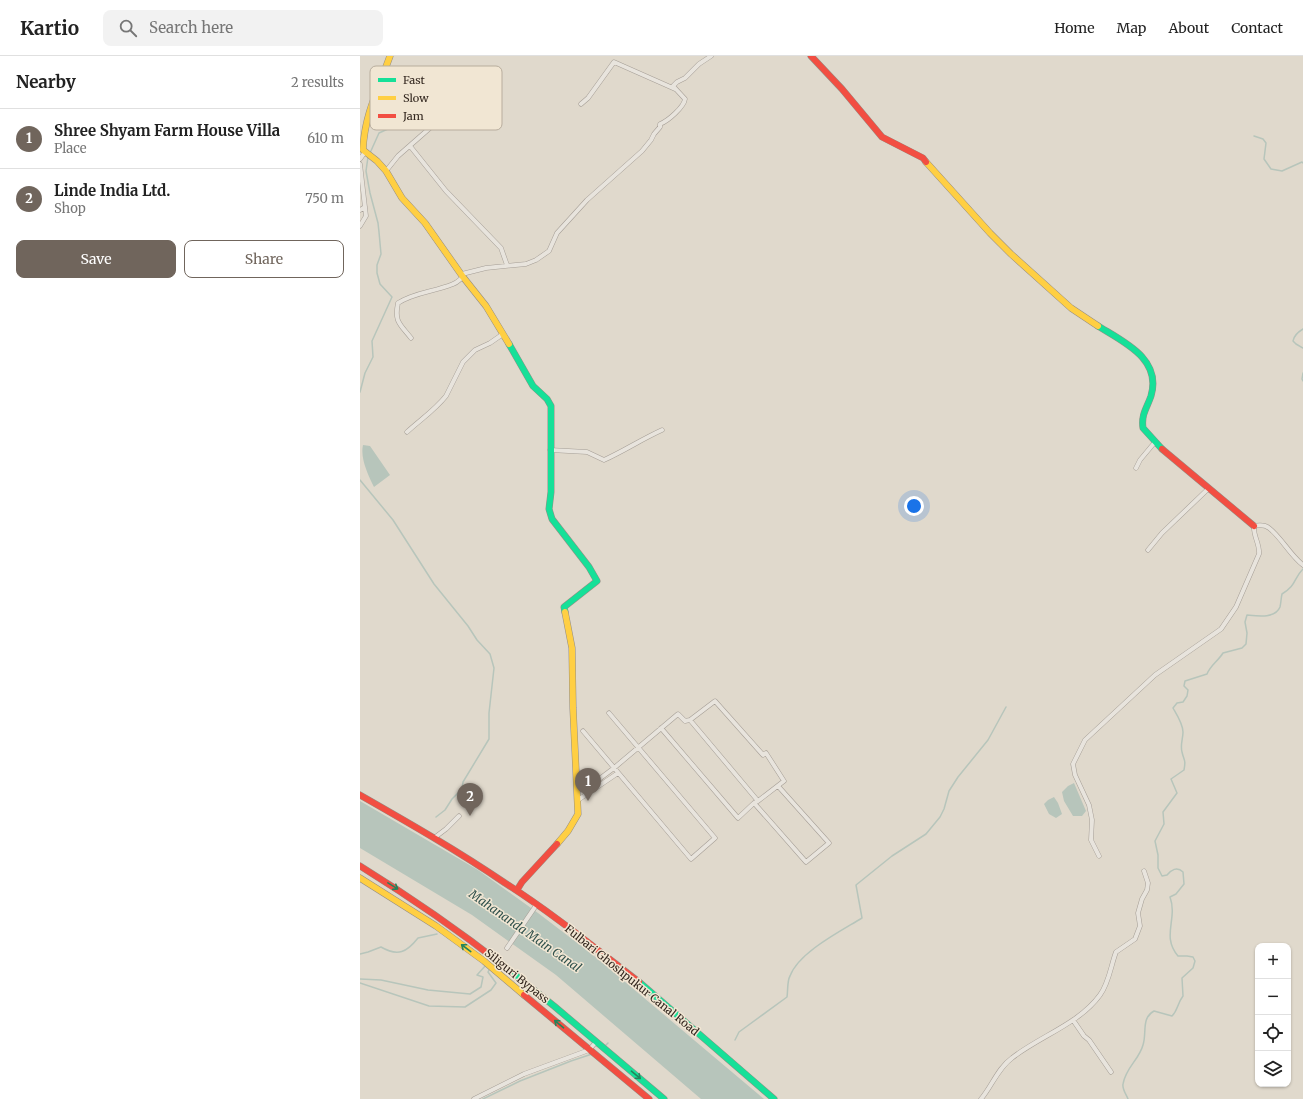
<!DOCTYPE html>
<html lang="en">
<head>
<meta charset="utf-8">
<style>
	body { margin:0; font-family:Merriweather,serif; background:#f2f2f2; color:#222 }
	.controls { position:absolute; right:12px; bottom:12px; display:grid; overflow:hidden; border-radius:8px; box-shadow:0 1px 3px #0004 }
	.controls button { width:36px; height:36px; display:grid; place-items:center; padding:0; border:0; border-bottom:1px solid #e0e0e0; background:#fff; color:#222; font:20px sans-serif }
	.you { position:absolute; left:554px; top:450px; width:14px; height:14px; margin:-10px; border:3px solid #fff; border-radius:50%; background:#1a73e8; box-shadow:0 0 0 6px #1a73e833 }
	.badge { display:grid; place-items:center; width:26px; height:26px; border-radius:50%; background:#70655c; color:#fff; font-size:13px; font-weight:700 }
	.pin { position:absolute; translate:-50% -33px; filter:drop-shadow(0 1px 2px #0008) }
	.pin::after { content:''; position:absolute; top:21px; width:14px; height:12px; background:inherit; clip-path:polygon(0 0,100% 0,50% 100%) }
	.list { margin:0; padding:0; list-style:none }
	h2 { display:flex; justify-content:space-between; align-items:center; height:52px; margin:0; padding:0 16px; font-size:17px }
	h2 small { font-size:13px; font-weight:400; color:#767676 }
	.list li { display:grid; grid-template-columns:26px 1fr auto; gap:12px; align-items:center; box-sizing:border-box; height:60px; padding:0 16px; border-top:1px solid #e0e0e0 }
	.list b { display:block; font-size:15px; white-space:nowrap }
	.list p { margin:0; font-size:13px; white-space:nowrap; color:#767676 }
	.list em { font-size:13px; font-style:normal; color:#767676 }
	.actions { display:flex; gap:8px; padding:12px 16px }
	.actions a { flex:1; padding:9px 0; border:1px solid #70655c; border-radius:8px; text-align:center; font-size:14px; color:#70655c }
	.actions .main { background:#70655c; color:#fff }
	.icon { flex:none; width:22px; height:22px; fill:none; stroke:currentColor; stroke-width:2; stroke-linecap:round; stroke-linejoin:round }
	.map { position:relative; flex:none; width:943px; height:1043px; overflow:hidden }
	header { display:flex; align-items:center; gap:24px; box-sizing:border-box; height:56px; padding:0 20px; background:#fff; border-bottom:1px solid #e0e0e0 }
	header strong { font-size:19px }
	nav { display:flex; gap:22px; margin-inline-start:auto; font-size:14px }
	.search { width:280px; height:36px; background:#f2f2f2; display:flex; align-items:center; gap:10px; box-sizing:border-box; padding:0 14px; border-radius:8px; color:#767676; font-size:15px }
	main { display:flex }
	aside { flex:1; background:#fff }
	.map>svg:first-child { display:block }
	.water { fill:#b7c5bb }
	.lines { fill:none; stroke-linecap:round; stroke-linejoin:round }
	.stream { stroke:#b7c5bb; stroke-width:1.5 }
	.street-casing { stroke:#a59e96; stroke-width:5 }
	.fast-casing { stroke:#958e85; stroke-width:7 }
	.slow-casing { stroke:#958e85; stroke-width:7 }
	.jam-casing { stroke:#958e85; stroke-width:7 }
	.street { stroke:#e8e4dd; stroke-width:4 }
	.fast { stroke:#16e098; stroke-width:6 }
	.slow { stroke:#ffcf43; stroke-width:6 }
	.jam { stroke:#f24e42; stroke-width:6 }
	.oneway { stroke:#24845c }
	.labels { text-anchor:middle; stroke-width:3; stroke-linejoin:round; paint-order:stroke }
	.street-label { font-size:11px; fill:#33271f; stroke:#f1e6d3 }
	.water-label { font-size:12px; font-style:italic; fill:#30514c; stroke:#f1e6d3 }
	.key { fill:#f1e6d3; stroke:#b8ad9d; stroke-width:1 }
	.key-label { font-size:11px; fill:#33271f }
</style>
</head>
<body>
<header>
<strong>Kartio</strong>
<div class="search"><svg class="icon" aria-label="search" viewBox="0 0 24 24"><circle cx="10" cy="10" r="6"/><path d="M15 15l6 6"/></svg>Search here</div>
<nav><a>Home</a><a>Map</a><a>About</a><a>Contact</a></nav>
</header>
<main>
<aside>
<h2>Nearby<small>2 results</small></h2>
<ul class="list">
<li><span class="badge">1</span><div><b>Shree Shyam Farm House Villa</b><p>Place</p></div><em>610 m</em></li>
<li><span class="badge">2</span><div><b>Linde India Ltd.</b><p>Shop</p></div><em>750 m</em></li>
</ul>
<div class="actions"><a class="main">Save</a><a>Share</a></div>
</aside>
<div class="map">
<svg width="943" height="1043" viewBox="0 0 943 1043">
	<rect width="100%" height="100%" fill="#e0d9cc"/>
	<!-- water -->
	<path class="water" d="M3 389 10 390 30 419 14 431C8 419 0 402 3 389Z
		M714 727 726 755 722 760H713L704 745 702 736 708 730Z
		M694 741 698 747 702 758 696 762 689 758 684 748 688 744Z
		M0 745 118 814 178 857 233 899 404 1043H341L196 919 112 859 0 792Z"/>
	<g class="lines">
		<!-- stream -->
		<path class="stream" d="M894 80 903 83 906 87 904 103 911 113 922 115 942 106 943 107
			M10 97 19 77 30 72
			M943 273C938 276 934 279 933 285L936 288 943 292
			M943 317 942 323 943 325
			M0 336 5 317 13 301 12 285 32 241 20 228 17 217V209L21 198 19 176 18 167 10 137 6 115 8 101
			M0 424 33 464 74 528 108 570 117 584 130 598 134 612 129 657V683L103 726 102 733 92 743 85 754 76 761
			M0 898 8 896 21 891C38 901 47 896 58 882L77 878
			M0 923 21 924 68 934 110 938 121 931 123 921 117 919 126 909
			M0 927 69 950 105 951 131 934 136 927 128 916 129 914
			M375 984 379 976 427 941C428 935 427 925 430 920 439 896 481 875 502 862L496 829 532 800 566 778 580 761 584 753 589 735 598 721 628 684 646 651
			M245 990 248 987
			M123 1043 160 1025 211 1005 232 998
			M768 1043C766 1038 762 1033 763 1028 766 1011 779 1004 783 989 787 977 781 962 794 955L812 960C818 954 817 948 823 940L822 922 833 912 835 905 833 901 827 900H818C801 880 818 863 810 841L816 838 824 828 823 816C817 810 811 814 807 819L802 820 798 812V799L795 785 804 768 803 756 817 737 811 723 824 714C826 703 824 705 822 696 820 689 823 683 823 676 823 668 817 659 813 652L817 647 823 646 827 640 828 634 824 630 825 625 847 618C850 610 858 605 863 597L882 592 886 588 887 577 885 566 887 559C897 560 915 563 920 551 921 547 921 542 922 538 937 529 933 523 943 513"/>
		<!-- street casing -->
		<g class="street-casing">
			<path id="street" d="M221 48 228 42 254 6 315 33
				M50 90 86 135 141 192 147 209
				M0 103 5 96
				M0 108 6 160 0 170
				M26 115 38 100 87 57 97 44
				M0 154 5 151
				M102 218 126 212 166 208 176 204 189 195 197 177 227 144 282 95 291 84 294 78 300 71V68C308 65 324 51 325 43L313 30 317 26 325 22 339 8 351 0
				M51 282C40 268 34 266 38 247 55 236 74 236 93 228 97 227 99 224 103 221
				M47 376C60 364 75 354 86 340L103 306 115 294 130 287 143 278
				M190 394 227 396 244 404C264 395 282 383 302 374
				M776 412 780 404 795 386
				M788 494 802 477 849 432
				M301 672 378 762 394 747 398 745 424 725 406 697 403 699 355 645 330 664
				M223 675 331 803 355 782 249 657
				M217 734 230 730 254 712 318 658 325 665 330 664 398 745
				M218 744 258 717
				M394 747 446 806 469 787 418 730
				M74 782 86 773 99 760
				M739 800 731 784 732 764 729 749 715 719 713 708 725 684 795 619 861 573 876 551 899 498C900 488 893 480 894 470 899 469 905 469 909 472 921 481 930 499 943 509
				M147 892 175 851 174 847
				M713 964 724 980 729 984 751 1016
				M114 1043 164 1018 229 994 236 986
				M621 1043C632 1030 638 1012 652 1002 680 980 719 968 740 939 749 927 751 909 756 896L775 883 780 870 778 857 782 843 787 834 788 827 784 815"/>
		</g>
		<!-- fast casing -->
		<g class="fast-casing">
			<path id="fast" d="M738 270C764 286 802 303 791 340 787 352 781 358 783 372L802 393
				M149 288 173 330 187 343 191 350V436L189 453 192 463 229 511 237 525 204 551 205 556
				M144 910 194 950 304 1043
				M279 926 414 1043"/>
		</g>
		<!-- slow casing -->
		<g class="slow-casing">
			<path id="slow" d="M30 0C19 31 4 60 3 94L17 105 26 115 42 142 65 167 103 221 126 250 149 288
				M566 106 630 177 651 198 711 252 738 270
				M197 788 208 775 218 758 213 652 212 592 205 556
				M0 822 76 870 124 905 164 939"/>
		</g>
		<!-- jam casing -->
		<g class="jam-casing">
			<path id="jam" d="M451 0 482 33 522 81 563 102 566 106
				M802 393 894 470
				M0 739C49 767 98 795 145 827 192 857 235 892 279 926
				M0 810C50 841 98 874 144 910
				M157 834 162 826 197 788
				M164 939 289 1043"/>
		</g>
		<!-- street -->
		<use href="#street" class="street"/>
		<!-- fast -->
		<use href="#fast" class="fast"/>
		<!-- slow -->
		<use href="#slow" class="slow"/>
		<!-- jam -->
		<use href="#jam" class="jam"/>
	</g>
	<!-- one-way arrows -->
	<defs><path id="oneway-shaft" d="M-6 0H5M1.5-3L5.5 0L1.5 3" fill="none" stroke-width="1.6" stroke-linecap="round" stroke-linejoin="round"/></defs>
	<g class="oneway">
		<use href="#oneway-shaft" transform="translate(33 830) rotate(31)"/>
		<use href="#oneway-shaft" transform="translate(106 892) rotate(-143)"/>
		<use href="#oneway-shaft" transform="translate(199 968) rotate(-140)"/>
		<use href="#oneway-shaft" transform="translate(276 1019) rotate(40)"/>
	</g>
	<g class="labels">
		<!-- street labels -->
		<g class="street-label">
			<text transform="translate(157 920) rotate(39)" y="4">Siliguri Bypass</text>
			<text transform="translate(272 924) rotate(39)" y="4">Fulbari Ghoshpukur Canal Road</text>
		</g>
		<!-- water labels -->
		<g class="water-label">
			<text transform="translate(165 875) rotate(35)" y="4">Mahananda Main Canal</text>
		</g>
	</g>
	<!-- legend -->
	<rect x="10" y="10" width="132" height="64" rx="6" class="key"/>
	<rect x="18" y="22" width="18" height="4" fill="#16e098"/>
	<rect x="18" y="40" width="18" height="4" fill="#ffcf43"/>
	<rect x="18" y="58" width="18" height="4" fill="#f24e42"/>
	<g class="key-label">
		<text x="43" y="28">Fast</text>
		<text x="43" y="46">Slow</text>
		<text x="43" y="64">Jam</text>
	</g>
</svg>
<div class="controls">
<button>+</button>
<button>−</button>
<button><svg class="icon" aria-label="locate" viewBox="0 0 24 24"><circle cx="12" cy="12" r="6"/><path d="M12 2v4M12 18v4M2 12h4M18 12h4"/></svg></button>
<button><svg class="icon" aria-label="layers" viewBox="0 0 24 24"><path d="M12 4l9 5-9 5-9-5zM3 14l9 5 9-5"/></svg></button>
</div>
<div class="you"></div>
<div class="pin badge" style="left:228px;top:745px">1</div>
<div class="pin badge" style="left:110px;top:760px">2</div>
</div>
</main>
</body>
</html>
